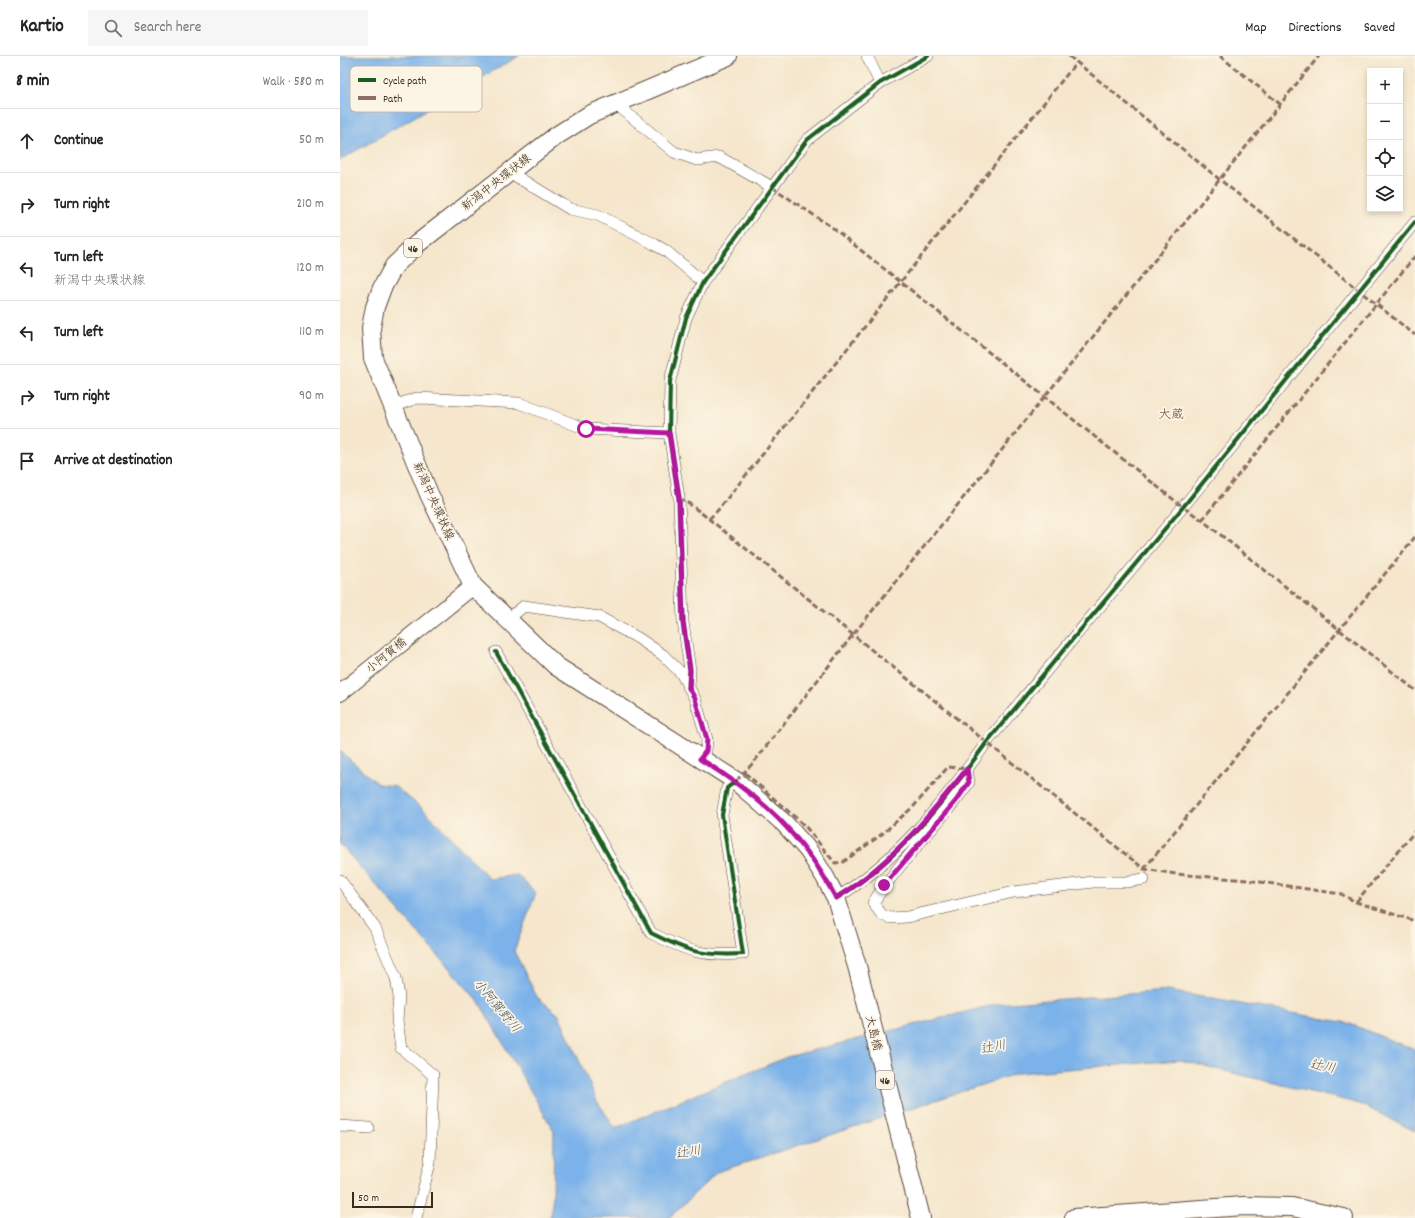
<!DOCTYPE html>
<html lang="en">
<head>
<meta charset="utf-8">
<style>
	body { margin:0; font-family:Dekko,"Klee One",sans-serif; background:#f6f6f6; color:#222 }
	.controls { position:absolute; right:12px; top:12px; display:grid; overflow:hidden; border-radius:0px; box-shadow:0 2px 6px #0003 }
	.controls button { width:36px; height:36px; display:grid; place-items:center; padding:0; border:0; border-bottom:1px solid #e0e0e0; background:#fff; color:#222; font:20px sans-serif }
	.scale { position:absolute; left:12px; bottom:10px; width:81px; box-sizing:border-box; padding-left:4px; border:2px solid #3b2a1e; border-top:0; font-size:11px; line-height:14px; white-space:nowrap; color:#3b2a1e; -webkit-text-stroke:3px #fcf5e5; paint-order:stroke }
	.stop { position:absolute; width:12px; height:12px; margin:-9px; border:3px solid #b5179e; border-radius:50%; background:#fff }
	.stop.end { background:#b5179e; border-color:#fff; box-shadow:0 1px 4px #0008 }
	.list { margin:0; padding:0; list-style:none }
	h2 { display:flex; justify-content:space-between; align-items:center; height:52px; margin:0; padding:0 16px; font-size:17px }
	h2 small { font-size:13px; font-weight:400; color:#767676 }
	.list li { display:grid; grid-template-columns:26px 1fr auto; gap:12px; align-items:center; box-sizing:border-box; height:64px; padding:0 16px; border-top:1px solid #e0e0e0 }
	.list b { display:block; font-size:15px; white-space:nowrap }
	.list p { margin:0; font-size:13px; white-space:nowrap; color:#767676 }
	.list em { font-size:13px; font-style:normal; color:#767676 }
	.icon { flex:none; width:22px; height:22px; fill:none; stroke:currentColor; stroke-width:2; stroke-linecap:round; stroke-linejoin:round }
	.map { position:relative; flex:none; width:1075px; height:1162px; overflow:hidden }
	header { display:flex; align-items:center; gap:24px; box-sizing:border-box; height:56px; padding:0 20px; background:#fff; border-bottom:1px solid #e0e0e0 }
	header strong { font-size:19px }
	nav { display:flex; gap:22px; margin-inline-start:auto; font-size:14px }
	.search { width:280px; height:36px; background:#f6f6f6; display:flex; align-items:center; gap:10px; box-sizing:border-box; padding:0 14px; border-radius:0px; color:#767676; font-size:15px }
	main { display:flex }
	aside { flex:1; background:#fff }
	.map>svg:first-child { display:block }
	.water { fill:#7bb2ea; stroke:#5b6e84 }
	.lines { fill:none; stroke-linecap:round; stroke-linejoin:round }
	.street-casing { stroke:#574638; stroke-width:12 }
	.secondary-casing { stroke:#574638; stroke-width:18 }
	.primary-casing { stroke:#574638; stroke-width:20 }
	.street { stroke:#fff; stroke-width:11 }
	.secondary { stroke:#fff; stroke-width:16 }
	.primary { stroke:#fff; stroke-width:18 }
	.quiet { stroke:#8d6e63; stroke-width:3; stroke-dasharray:6 3; stroke-linecap:butt }
	.cycleway-casing { stroke:#fcf5e5; stroke-width:6 }
	.cycleway { stroke:#1b5e20; stroke-width:4 }
	.route { stroke:#b5179e; stroke-width:5 }
	.labels { text-anchor:middle; stroke-width:3.5; stroke-linejoin:round; paint-order:stroke }
	.shield { fill:#fcf5e5; stroke:#75675a; stroke-width:1 }
	.shield-label { font-size:11px; font-weight:bold; fill:#3b2a1e }
	.street-label { font-size:12px; fill:#3b2a1e; stroke:#fcf5e5 }
	.neighbourhood-label { font-size:13px; fill:#754e43; stroke:#fcf5e5 }
	.water-label { font-size:13px; font-style:italic; fill:#4e535b; stroke:#fcf5e5 }
	.key { fill:#fcf5e5; stroke:#c2b8a9; stroke-width:1 }
	.key-label { font-size:11px; fill:#3b2a1e }
</style>
</head>
<body>
<header>
<strong>Kartio</strong>
<div class="search"><svg class="icon" aria-label="search" viewBox="0 0 24 24"><circle cx="10" cy="10" r="6"/><path d="M15 15l6 6"/></svg>Search here</div>
<nav><a>Map</a><a>Directions</a><a>Saved</a></nav>
</header>
<main>
<aside>
<h2>8 min<small>Walk · 580 m</small></h2>
<ul class="list">
<li><svg class="icon" aria-label="ahead" viewBox="0 0 24 24"><path d="M12 20V5M6 11l6-6 6 6"/></svg><div><b>Continue</b></div><em>50 m</em></li>
<li><svg class="icon" aria-label="right" viewBox="0 0 24 24"><path d="M7 20v-9h11M14 6l5 5-5 5"/></svg><div><b>Turn right</b></div><em>210 m</em></li>
<li><svg class="icon" aria-label="left" viewBox="0 0 24 24"><path d="M17 20v-9H6M10 6l-5 5 5 5"/></svg><div><b>Turn left</b><p>新潟中央環状線</p></div><em>120 m</em></li>
<li><svg class="icon" aria-label="left" viewBox="0 0 24 24"><path d="M17 20v-9H6M10 6l-5 5 5 5"/></svg><div><b>Turn left</b></div><em>110 m</em></li>
<li><svg class="icon" aria-label="right" viewBox="0 0 24 24"><path d="M7 20v-9h11M14 6l5 5-5 5"/></svg><div><b>Turn right</b></div><em>90 m</em></li>
<li><svg class="icon" aria-label="arrive" viewBox="0 0 24 24"><path d="M6 21V4h12l-3 4 3 4H6"/></svg><div><b>Arrive at destination</b></div></li>
</ul>
</aside>
<div class="map">
<svg width="1075" height="1162" viewBox="0 0 1075 1162">
	<rect width="100%" height="100%" fill="#fcf5e5"/>
	<filter id="ink" filterUnits="userSpaceOnUse"><feTurbulence type="fractalNoise" baseFrequency=".025" numOctaves="2"/><feDisplacementMap in="SourceGraphic" scale="8" xChannelSelector="R" yChannelSelector="G"/><feConvolveMatrix kernelMatrix="1 2 1 2 8 2 1 2 1" color-interpolation-filters="sRGB"/></filter>
	<filter id="wash" filterUnits="userSpaceOnUse"><feTurbulence type="fractalNoise" baseFrequency=".012" numOctaves="4" result="noise"/><feDisplacementMap in="SourceGraphic" scale="16" xChannelSelector="R" yChannelSelector="G"/><feGaussianBlur stdDeviation="0.9" result="paint"/><feColorMatrix in="noise" values="0 0 0 0 0 0 0 0 0 0 0 0 0 0 0 0 0 1.4 0 .05"/><feComposite in="paint" operator="in"/></filter>
	<g filter="url(#wash)">
		<rect width="100%" height="100%" fill="#f5e6cc"/>
		<!-- water -->
		<path class="water" d="M0 0H179L0 104Z
			M0 695 38 728 54 730 84 754 150 823 177 819 196 837 174 895 197 941 219 959 257 1045 275 1072 447 1001 657 948 828 935 1008 967 1075 994V1075L1020 1048 840 1004 678 1017 377 1116 329 1162H210L213 1139 214 1075 139 946 0 788Z"/>
	</g>
	<g filter="url(#ink)">
		<g class="lines">
			<!-- street casing -->
			<g class="street-casing">
				<path id="street" d="M527 0 540 27
					M276 48 334 96 357 104 379 101 432 131
					M169 116 230 153 258 159 314 188 326 195 363 226
					M54 350 77 342 179 347 246 373 329 377
					M167 564 184 550 259 561 298 582 323 599 341 617 355 643 367 683 366 695 360 703
					M156 596 311 877C349 896 361 900 403 898L382 759 387 732 396 725
					M349 632 350 614 343 566 339 442 329 377 330 325 346 262 363 226 467 84 540 27 588 0
					M627 713 629 726C600 768 561 803 533 847L542 859 550 862 567 861 674 836 753 826H786L804 823
					M0 824 35 872 56 922 59 941 57 964 61 992 93 1019 90 1107 76 1162
					M496 842C558 805 605 744 647 686L843 451 1075 166
					M0 1070 29 1072"/>
			</g>
			<!-- secondary casing -->
			<g class="secondary-casing">
				<path id="secondary" d="M0 637 133 530"/>
			</g>
			<!-- primary casing -->
			<g class="primary-casing">
				<path id="primary" d="M388 0 249 59 216 80 77 188 54 210 42 232 35 251 31 272 33 302 89 438 133 530 216 610 396 725 445 768 468 794 485 821 496 842 517 910 581 1162
					M734 1162 904 1150 952 1151 1004 1162"/>
			</g>
			<!-- street -->
			<use href="#street" class="street"/>
			<!-- secondary -->
			<use href="#secondary" class="secondary"/>
			<!-- primary -->
			<use href="#primary" class="primary"/>
			<!-- quiet -->
			<path class="quiet" d="M729 0 879 123 1075 279
				M880 0 940 48
				M432 131 493 172 843 451 862 464 1075 634
				M339 442 347 446 369 463 804 813 836 818 907 824 1001 838 1016 846 1075 865
				M369 463 378 454 736 7
				M862 464 1075 200
				M405 717 465 770 495 807 503 806 542 778 574 750 608 711 627 713
				M396 725 414 706 512 580 979 0
				M804 813 1075 481
				M1016 846 1075 775"/>
			<!-- cycleway casing -->
			<g class="cycleway-casing">
				<path id="cycleway" d="M156 596 311 877C349 896 361 900 403 898L382 759 387 732 396 725
					M349 632 350 614 343 566 339 442 329 377 330 325 346 262 363 226 467 84 540 27 588 0
					M496 842C558 805 605 744 647 686L843 451 1075 166"/>
			</g>
			<!-- cycleway -->
			<use href="#cycleway" class="cycleway"/>
		</g>
	</g>
	<g class="lines" filter="url(#ink)">
		<!-- route -->
		<path class="route" d="M246 373 329 377 339 442 343 566 350 614 349 632 355 643 367 683 366 695 360 703C422 741 461 777 496 842 550 810 588 761 627 713L629 726 616 745 544 829"/>
	</g>
	<g class="labels">
		<!-- shield labels -->
		<g class="shield">
			<rect x="64" y="183" width="18" height="18" rx="3"/>
			<rect x="536" y="1015" width="18" height="18" rx="3"/>
		</g>
		<g class="shield-label">
			<text x="73" y="196">46</text>
			<text x="545" y="1028">46</text>
		</g>
		<!-- street labels -->
		<g class="street-label">
			<text transform="translate(156 126) rotate(-38)" y="4">新潟中央環状線</text>
			<text transform="translate(94 445) rotate(66)" y="4">新潟中央環状線</text>
			<text transform="translate(46 599) rotate(-39)" y="4">小阿賀橋</text>
			<text transform="translate(534 977) rotate(76)" y="4">大島橋</text>
		</g>
		<!-- neighbourhood labels -->
		<g class="neighbourhood-label">
			<text x="831" y="362">大蔵</text>
		</g>
		<!-- water labels -->
		<g class="water-label">
			<text transform="translate(158 949) rotate(50)" y="5">小阿賀野川</text>
			<text transform="translate(653 990) rotate(-12)" y="5">辻川</text>
			<text transform="translate(983 1009) rotate(11)" y="5">辻川</text>
			<text transform="translate(348 1095) rotate(-9)" y="5">辻川</text>
		</g>
	</g>
	<!-- legend -->
	<rect x="10" y="10" width="132" height="46" rx="6" class="key"/>
	<rect x="18" y="22" width="18" height="4" fill="#1b5e20"/>
	<rect x="18" y="40" width="18" height="4" fill="#8d6e63"/>
	<g class="key-label">
		<text x="43" y="28">Cycle path</text>
		<text x="43" y="46">Path</text>
	</g>
</svg>
<div class="controls">
<button>+</button>
<button>−</button>
<button><svg class="icon" aria-label="locate" viewBox="0 0 24 24"><circle cx="12" cy="12" r="6"/><path d="M12 2v4M12 18v4M2 12h4M18 12h4"/></svg></button>
<button><svg class="icon" aria-label="layers" viewBox="0 0 24 24"><path d="M12 4l9 5-9 5-9-5zM3 14l9 5 9-5"/></svg></button>
</div>
<div class="scale">50 m</div>
<div class="stop" style="left:246px;top:373px"></div>
<div class="stop end" style="left:544px;top:829px"></div>
</div>
</main>
</body>
</html>
